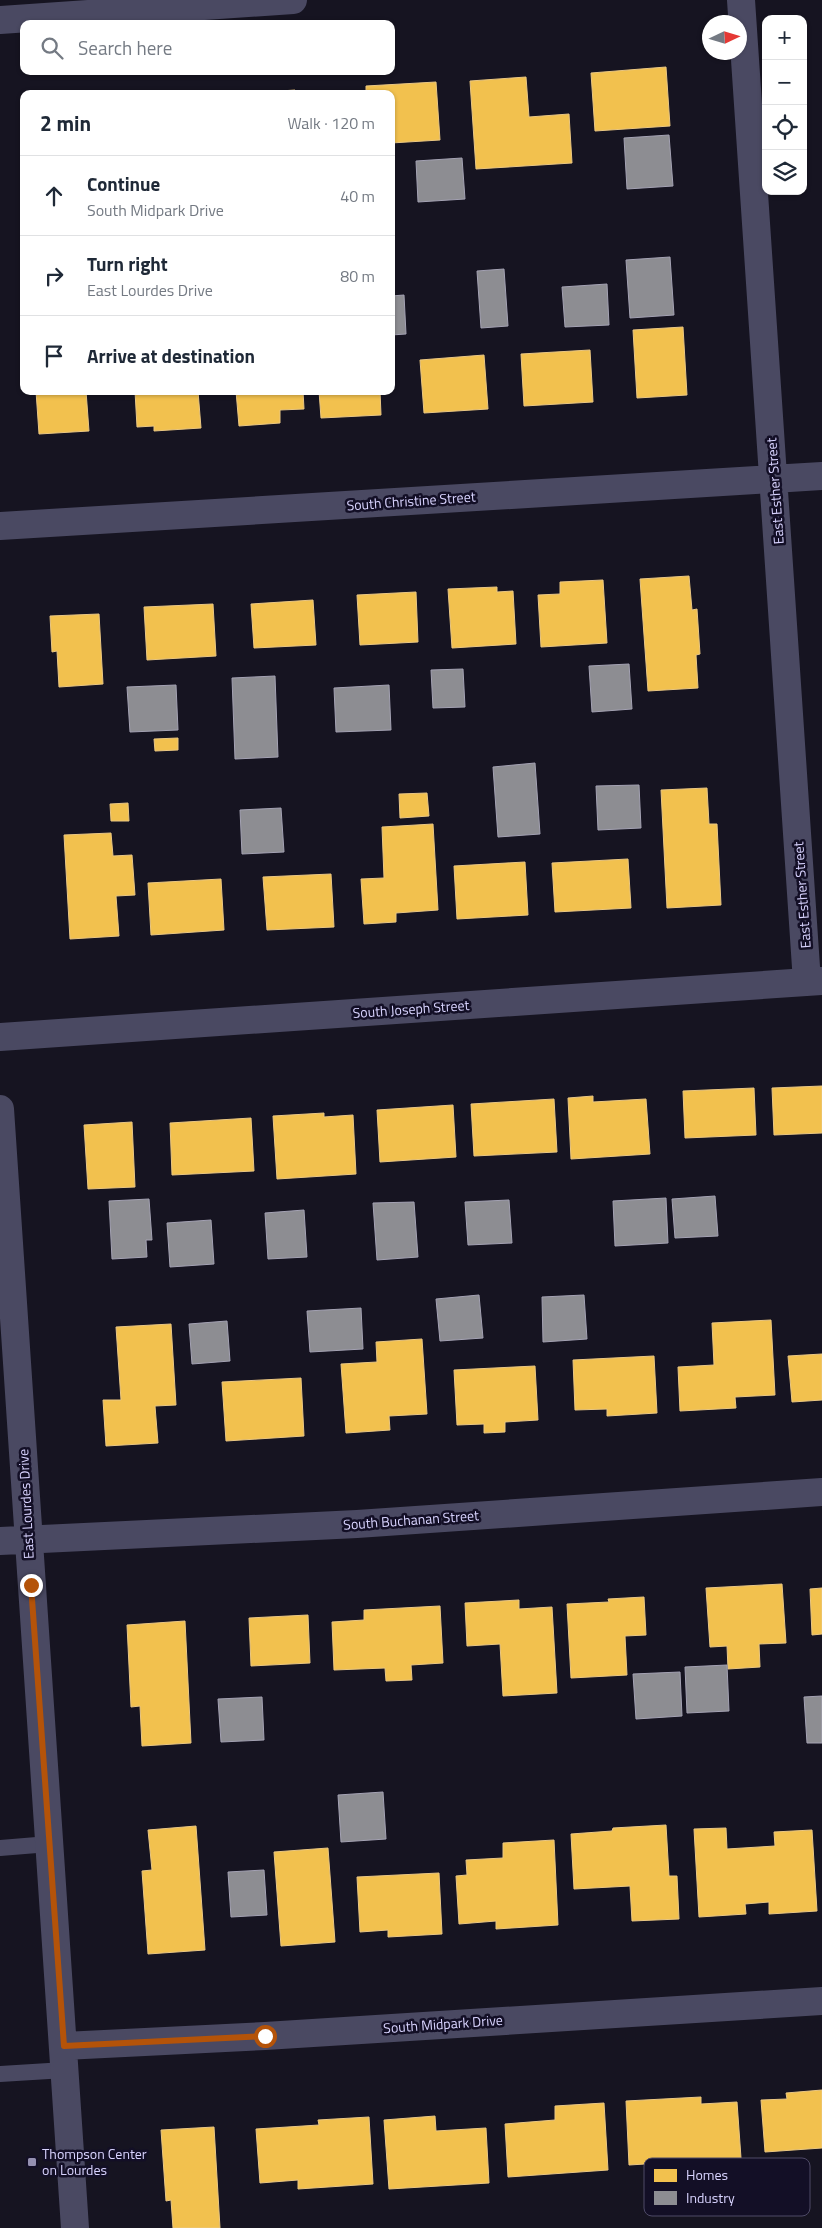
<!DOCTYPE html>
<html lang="en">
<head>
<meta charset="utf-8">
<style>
	body { margin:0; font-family:"Titillium Web",sans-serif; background:#f2f2f3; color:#1f2937 }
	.controls { position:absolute; right:15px; top:15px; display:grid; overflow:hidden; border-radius:10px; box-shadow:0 1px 4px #0004 }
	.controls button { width:45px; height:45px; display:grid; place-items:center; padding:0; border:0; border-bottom:1px solid #e0e1e3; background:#fff; color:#1f2937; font:25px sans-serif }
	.compass { position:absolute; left:702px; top:15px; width:45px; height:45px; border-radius:50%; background:#fff; box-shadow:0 1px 4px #0004; rotate:86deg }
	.stop { position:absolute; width:15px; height:15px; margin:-11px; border:4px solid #b45309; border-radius:50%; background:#fff }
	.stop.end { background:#b45309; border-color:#fff; box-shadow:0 1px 5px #0008 }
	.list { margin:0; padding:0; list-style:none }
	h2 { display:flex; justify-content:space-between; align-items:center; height:65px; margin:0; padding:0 20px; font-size:21px }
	h2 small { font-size:16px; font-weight:400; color:#747a83 }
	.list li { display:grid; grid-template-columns:32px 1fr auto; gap:15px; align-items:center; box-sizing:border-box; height:80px; padding:0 20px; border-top:1px solid #e0e1e3 }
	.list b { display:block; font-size:19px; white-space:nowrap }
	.list p { margin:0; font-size:16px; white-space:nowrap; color:#747a83 }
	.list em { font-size:16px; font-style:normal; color:#747a83 }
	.icon { flex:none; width:28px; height:28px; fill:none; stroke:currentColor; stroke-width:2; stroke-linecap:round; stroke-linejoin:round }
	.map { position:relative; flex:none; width:822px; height:2228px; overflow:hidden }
	.search { position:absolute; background:#fff; box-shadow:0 1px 4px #0004; left:20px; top:20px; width:375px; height:55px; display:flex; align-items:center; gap:12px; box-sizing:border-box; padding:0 18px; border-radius:10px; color:#747a83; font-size:19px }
	.panel { position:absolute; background:#fff; box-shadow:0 1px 4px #0004; left:20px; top:90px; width:375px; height:305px; border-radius:10px }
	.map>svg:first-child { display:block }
	.homes { fill:#f2c14e; stroke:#eac783 }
	.industry { fill:#8d8d92; stroke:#a4a2b3 }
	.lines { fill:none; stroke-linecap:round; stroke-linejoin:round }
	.service { stroke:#4a4962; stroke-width:16 }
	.minor { stroke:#4a4962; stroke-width:28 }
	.route { stroke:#b45309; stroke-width:6 }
	.poi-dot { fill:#9591b1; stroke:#130f26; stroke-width:2 }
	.labels { text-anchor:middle; stroke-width:5; stroke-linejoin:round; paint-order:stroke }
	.street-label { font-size:14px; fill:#d9d4ff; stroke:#130f26 }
	.poi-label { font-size:14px; fill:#d9d4ff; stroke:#130f26; text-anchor:start }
	.key { fill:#130f26; stroke:#4e4a67; stroke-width:1 }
	.key-label { font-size:14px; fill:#d9d4ff }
</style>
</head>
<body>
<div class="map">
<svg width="822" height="2228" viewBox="0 0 822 2228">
	<rect width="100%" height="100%" fill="#161421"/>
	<!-- homes -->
	<path class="homes" d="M666 67 670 126 595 131 591 73Z
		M526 77 529 117 569 114 572 163 476 169 470 81Z
		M436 82 440 140 391 143V94H366V86Z
		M295 90V94H238Z
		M21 149H24V192Z
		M683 327 687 395 637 398 633 330Z
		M590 350 593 402 524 406 521 354Z
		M484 355 488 409 424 413 420 360Z
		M36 391H86L89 431 39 434Z
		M135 391H198L201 428 154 431V426L137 427Z
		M236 391H303L304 409 280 410V423L239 426Z
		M319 391H380L381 415 321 418Z
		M689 576 692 610 697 609 700 654 696 655 698 688 648 691 640 579Z
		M603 580 607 643 541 647 538 595 560 594V582Z
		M497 587V592L513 591 516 644 452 648 448 589Z
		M416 592 418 642 360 645 357 595Z
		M313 600 316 645 254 648 251 604Z
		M213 604 216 656 147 660 144 607Z
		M99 614 103 684 59 687 57 651 52 652 50 616Z
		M178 738V750L155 751 154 739Z
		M707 788 709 824H717L721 905 667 908 661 790Z
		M427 793 429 816 400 818 399 794Z
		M128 803 129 821H111L110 804Z
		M433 824 438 910 396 913V922L364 924 361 879 384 878 382 827Z
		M111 833 113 856 132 855 135 895 116 896 119 936 70 939 64 835Z
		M628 859 631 908 555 912 552 863Z
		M525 862 528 915 457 919 454 866Z
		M331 874 334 927 267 930 263 877Z
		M221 879 224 930 151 935 148 883Z
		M822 1086V1133L774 1135 772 1088Z
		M754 1088 756 1135 685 1138 683 1091Z
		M593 1096V1102L646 1099 650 1154 571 1159 568 1098Z
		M554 1099 557 1152 474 1156 471 1104Z
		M453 1105 456 1157 380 1162 377 1110Z
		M324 1113V1117L353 1115 356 1174 277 1179 273 1116Z
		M251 1118 254 1171 172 1175 170 1123Z
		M132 1122 135 1187 88 1189 84 1125Z
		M771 1320 775 1395 735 1397 736 1408 680 1411 678 1367 714 1365 712 1323Z
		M171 1324 176 1405 155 1406 158 1443 106 1446 103 1400H121L116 1327Z
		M422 1339 427 1414 389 1416 390 1430 346 1433 341 1364 377 1362 376 1342Z
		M822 1354V1400L792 1402 788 1356Z
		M654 1356 657 1413 607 1416V1409L575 1410 573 1360Z
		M535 1366 538 1420 505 1422V1432L484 1433V1424L457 1425 454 1370Z
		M301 1378 304 1436 226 1441 222 1382Z
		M782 1584 786 1643 759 1644 760 1667 728 1669 727 1646 710 1647 706 1588Z
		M822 1588V1634L812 1635 810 1589Z
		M644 1597 646 1635 625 1636 627 1675 571 1678 567 1604 609 1602 608 1599Z
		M519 1600V1609L552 1607 557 1693 503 1696 500 1644 467 1646 465 1603Z
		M440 1606 443 1663 411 1665 412 1680 386 1681 385 1668 334 1670 332 1622 364 1620V1610Z
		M308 1615 310 1663 251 1666 249 1618Z
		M185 1621 191 1743 142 1746 140 1706 131 1707 127 1625Z
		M666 1825 669 1876H677L679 1919 632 1921 630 1886 574 1889 571 1834 612 1831 613 1828Z
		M196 1826 205 1950 148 1954 142 1871 152 1870 148 1830Z
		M726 1828 727 1849 775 1846 774 1832 812 1830 817 1911 769 1914V1902L745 1904 746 1914 699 1917 694 1829Z
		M554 1840 558 1925 496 1929V1921L459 1924 456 1876 467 1875 466 1860 503 1858V1843Z
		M328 1848 335 1942 281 1946 274 1852Z
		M439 1873 442 1934 388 1937V1930L360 1932 357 1877Z
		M822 2090V2148L765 2152 761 2100 787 2099 786 2093Z
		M701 2097V2104L737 2102 741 2158 629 2165 626 2101Z
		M604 2103 608 2170 508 2177 505 2124 555 2120V2106Z
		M435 2116 436 2131 486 2128 489 2183 389 2189 384 2120Z
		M369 2117 373 2184 298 2189V2180L260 2183 256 2129 319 2125 318 2120Z
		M214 2127 220 2228H173L171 2200 166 2201 161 2130Z"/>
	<!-- industry -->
	<path class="industry" d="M669 135 673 186 627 189 624 138Z
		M462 158 465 199 418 202 416 161Z
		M670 257 674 315 630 318 626 260Z
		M504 269 508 326 481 328 477 271Z
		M607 284 609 325 565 327 562 287Z
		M404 295 406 334 391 335V296Z
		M629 664 632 709 592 712 589 666Z
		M463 669 465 707 433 708 431 670Z
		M275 676 278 757 235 759 232 678Z
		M176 685 178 730 130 732 127 687Z
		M389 685 391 730 336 732 334 688Z
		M535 763 540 834 498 837 493 767Z
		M639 785 641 828 598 830 596 786Z
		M281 808 284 852 242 854 240 810Z
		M715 1196 718 1236 675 1238 672 1199Z
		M666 1198 668 1243 615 1246 613 1201Z
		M149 1199 152 1240H146L147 1257 112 1259 109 1201Z
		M509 1200 512 1243 468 1245 465 1202Z
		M414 1202 418 1257 377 1260 373 1203Z
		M304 1210 307 1257 268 1259 265 1213Z
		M211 1220 214 1264 170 1267 167 1223Z
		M479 1295 483 1338 440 1341 436 1299Z
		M584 1295 587 1339 543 1342 542 1297Z
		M361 1308 363 1349 310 1352 307 1311Z
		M227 1321 230 1361 192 1364 189 1324Z
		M727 1665 729 1711 687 1713 685 1667Z
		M680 1672 682 1716 636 1719 633 1674Z
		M822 1696V1743H807L804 1697Z
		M262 1697 264 1740 221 1742 218 1699Z
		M383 1792 386 1839 341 1842 338 1795Z
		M264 1870 267 1915 231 1917 228 1872Z"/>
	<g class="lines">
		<!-- service -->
		<path class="service" d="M0 1848 49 1844
			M0 2074 65 2070"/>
		<!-- minor -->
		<path class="minor" d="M741 0 807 982
			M0 20 293 0
			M0 526 822 476
			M0 1037 822 981
			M0 1109 75 2228
			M0 1541 357 1524 822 1492
			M64 2046 265 2036 822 2001"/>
	</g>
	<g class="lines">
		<!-- route -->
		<path class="route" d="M31 1585 64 2046 265 2036"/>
	</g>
	<!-- markers -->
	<rect class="poi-dot" x="27" y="2157" width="10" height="10" rx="2.5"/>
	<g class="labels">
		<!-- street labels -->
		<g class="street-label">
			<text transform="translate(775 491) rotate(-94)" y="5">East Esther Street</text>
			<text transform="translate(411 501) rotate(-4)" y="5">South Christine Street</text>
			<text transform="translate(802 895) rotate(-94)" y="5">East Esther Street</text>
			<text transform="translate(411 1009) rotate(-4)" y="5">South Joseph Street</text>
			<text transform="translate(26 1504) rotate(-93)" y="5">East Lourdes Drive</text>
			<text transform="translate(411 1520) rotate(-4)" y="5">South Buchanan Street</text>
			<text transform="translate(443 2024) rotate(-4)" y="5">South Midpark Drive</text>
		</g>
		<!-- poi labels -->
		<g class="poi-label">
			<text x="42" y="2159">Thompson Center<tspan x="42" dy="16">on Lourdes</tspan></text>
		</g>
	</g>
	<!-- legend -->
	<rect x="644" y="2158" width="166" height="58" rx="8" class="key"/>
	<rect x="654" y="2169" width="23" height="13" fill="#f2c14e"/>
	<rect x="654" y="2191" width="23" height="14" fill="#8d8d92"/>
	<g class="key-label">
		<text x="686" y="2180">Homes</text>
		<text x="686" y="2203">Industry</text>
	</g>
</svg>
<div class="controls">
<button>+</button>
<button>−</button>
<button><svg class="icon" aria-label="locate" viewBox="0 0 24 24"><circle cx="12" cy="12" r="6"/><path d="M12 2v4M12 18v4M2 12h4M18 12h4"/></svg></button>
<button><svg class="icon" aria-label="layers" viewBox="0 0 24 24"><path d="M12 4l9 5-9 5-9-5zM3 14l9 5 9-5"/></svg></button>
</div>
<svg class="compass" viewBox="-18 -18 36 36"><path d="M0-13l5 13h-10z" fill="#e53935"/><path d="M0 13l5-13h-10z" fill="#747a83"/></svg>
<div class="stop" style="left:265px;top:2036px"></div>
<div class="stop end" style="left:31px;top:1585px"></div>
<div class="search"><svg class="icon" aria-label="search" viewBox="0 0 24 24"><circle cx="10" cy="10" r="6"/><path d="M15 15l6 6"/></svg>Search here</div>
<section class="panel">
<h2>2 min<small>Walk · 120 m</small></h2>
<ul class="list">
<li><svg class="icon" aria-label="ahead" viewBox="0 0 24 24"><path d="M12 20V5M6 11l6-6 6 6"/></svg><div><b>Continue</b><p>South Midpark Drive</p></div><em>40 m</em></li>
<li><svg class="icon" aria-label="right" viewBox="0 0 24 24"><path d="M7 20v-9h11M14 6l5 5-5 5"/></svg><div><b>Turn right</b><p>East Lourdes Drive</p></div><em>80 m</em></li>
<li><svg class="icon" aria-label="arrive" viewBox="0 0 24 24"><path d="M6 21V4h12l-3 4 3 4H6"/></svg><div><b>Arrive at destination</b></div></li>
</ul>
</section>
</div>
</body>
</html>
